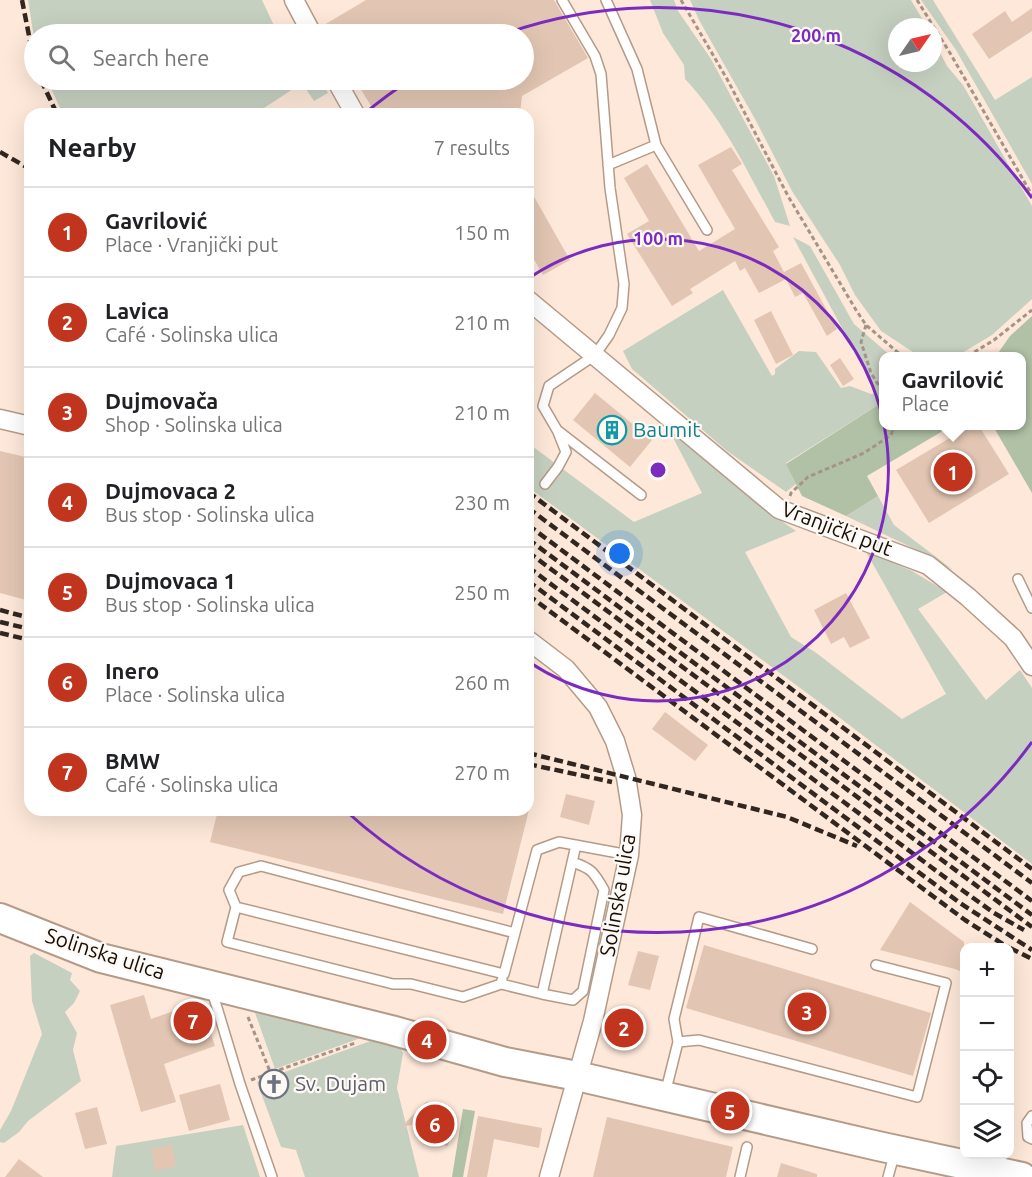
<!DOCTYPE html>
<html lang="en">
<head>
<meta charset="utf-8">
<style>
	body { margin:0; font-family:Ubuntu,sans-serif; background:#f2f2f2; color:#202124 }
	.controls { position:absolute; right:18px; bottom:18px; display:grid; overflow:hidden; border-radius:12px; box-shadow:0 6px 24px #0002 }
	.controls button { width:54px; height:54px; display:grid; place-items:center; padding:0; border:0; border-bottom:2px solid #e0e0e0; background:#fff; color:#202124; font:30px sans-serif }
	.compass { position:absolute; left:888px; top:18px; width:54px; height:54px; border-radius:50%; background:#fff; box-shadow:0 6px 24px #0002; rotate:56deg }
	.you { position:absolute; left:620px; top:554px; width:21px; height:21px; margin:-15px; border:4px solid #fff; border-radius:50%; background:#1a73e8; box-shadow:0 0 0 9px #1a73e833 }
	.badge { display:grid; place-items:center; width:39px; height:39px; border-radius:50%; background:#c1351f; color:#fff; font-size:20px; font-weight:700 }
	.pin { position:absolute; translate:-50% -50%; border:3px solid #fff; box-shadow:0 2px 6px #0006 }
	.popup { position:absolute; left:879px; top:352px; width:147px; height:78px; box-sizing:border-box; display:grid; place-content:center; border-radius:12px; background:#fff; filter:drop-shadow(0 2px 4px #0005); font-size:20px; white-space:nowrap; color:#757577 }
	.popup b { font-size:22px; color:#202124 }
	.popup::after { content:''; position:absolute; left:50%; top:100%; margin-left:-12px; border:12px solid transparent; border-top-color:#fff }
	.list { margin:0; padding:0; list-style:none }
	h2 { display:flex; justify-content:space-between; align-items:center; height:78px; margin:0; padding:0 24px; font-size:26px }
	h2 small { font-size:20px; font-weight:400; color:#757577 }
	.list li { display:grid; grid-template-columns:39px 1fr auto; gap:18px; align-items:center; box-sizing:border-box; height:90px; padding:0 24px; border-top:2px solid #e0e0e0 }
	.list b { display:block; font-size:22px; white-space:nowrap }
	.list p { margin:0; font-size:20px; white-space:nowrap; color:#757577 }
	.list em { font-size:20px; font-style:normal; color:#757577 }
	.icon { flex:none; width:33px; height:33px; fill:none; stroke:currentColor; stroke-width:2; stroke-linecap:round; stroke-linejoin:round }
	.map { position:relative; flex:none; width:1032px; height:1177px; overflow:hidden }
	.search { position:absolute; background:#fff; box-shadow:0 6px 24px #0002; left:24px; top:24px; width:510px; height:66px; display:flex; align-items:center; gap:15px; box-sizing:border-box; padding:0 21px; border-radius:33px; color:#757577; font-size:22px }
	.panel { position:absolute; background:#fff; box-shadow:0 6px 24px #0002; left:24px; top:108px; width:510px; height:708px; border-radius:18px }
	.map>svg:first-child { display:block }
	.green { fill:#c6d0c0 }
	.forest { fill:#b0c1a6 }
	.building { fill:#e2c6b3 }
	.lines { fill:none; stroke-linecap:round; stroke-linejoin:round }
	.lane-casing { stroke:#b49b89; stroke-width:12 }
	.street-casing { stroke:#b49b89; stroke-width:21 }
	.primary-casing { stroke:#b49b89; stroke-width:32 }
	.path { stroke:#a49488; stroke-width:3; stroke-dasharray:4.5 3; stroke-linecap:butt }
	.lane { stroke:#fff; stroke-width:9 }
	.street { stroke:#fff; stroke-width:18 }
	.primary { stroke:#fff; stroke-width:28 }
	.rail { stroke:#322720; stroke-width:4.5; stroke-dasharray:9 4.5; stroke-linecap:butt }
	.ring { fill:none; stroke:#7b2cbf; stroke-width:3 }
	.labels { text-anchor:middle; stroke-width:4.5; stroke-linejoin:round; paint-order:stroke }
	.culture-label { font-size:21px; fill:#0d838f; stroke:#fef9f5; text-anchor:start }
	.street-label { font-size:21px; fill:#160d07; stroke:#fef9f5 }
	.worship-label { font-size:21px; fill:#5b616d; stroke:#fef9f5; text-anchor:start }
	.centre { fill:#7b2cbf; stroke:#fef9f5; stroke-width:3 }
	.ring-label { font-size:18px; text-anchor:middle; font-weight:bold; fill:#7b2cbf; stroke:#fef9f5; stroke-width:4.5; stroke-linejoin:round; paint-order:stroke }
</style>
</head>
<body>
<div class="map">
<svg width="1032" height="1177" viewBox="0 0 1032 1177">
	<rect width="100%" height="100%" fill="#fde8d9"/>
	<!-- green -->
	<path class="green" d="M28 0H262L278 34H34V38Z
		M650 0H674L678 11 711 59 774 176 790 226 775 222C748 173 724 120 685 79L684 65 663 33Z
		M690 0H911L927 27H897V63H933V39L947 66 963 85 1032 206V299L992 335 957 356H919L881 331 855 295 840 265 792 191 755 119 699 20Z
		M921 0H933L995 100 1032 77V184L956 50Z
		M47 80H322L328 93 314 101 302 83 255 114H63Z
		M793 237 810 246 854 324 891 356H884V401L786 463 796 484 786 492 727 451 638 374 632 369 623 351 723 290 772 376 775 374V369L799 351 816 352 841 388 850 386 871 394 877 393Z
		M670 432C682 442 695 450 708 460 737 484 764 510 796 531L745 552 791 637 815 652 902 719 946 694 865 550 912 571 947 592 918 609 986 700 1020 670 1032 688V864L815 699 528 487V443L634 522 702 493Z
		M878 496 894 525 953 570 919 551 846 516Z
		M34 953 72 973 70 980 80 991 74 1003 65 1012 77 1033 73 1050 81 1081 28 1121 19 1132 4 1143 0 1142V1130L11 1111 42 1034 32 1001 30 956Z
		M254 1010 366 1036 275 1069Z
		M379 1038 397 1043 403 1053 397 1088 419 1177H305L296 1150 281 1147 257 1082Z
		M243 1125 260 1177H112L116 1146Z"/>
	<!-- forest -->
	<path class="forest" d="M1032 316V493L993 426H1022V356H996L1010 336Z
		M884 401V426H951L867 476 878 496 846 516 802 496 786 464Z
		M463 1109 475 1111 463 1177H452Z"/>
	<!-- building -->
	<path class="building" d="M366 0H554L588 58 522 96 520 114H376L355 80H524V34H330L324 25Z
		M1032 8V31L989 59 972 34 1005 11 1012 22Z
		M731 147 742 164 732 170 779 247 773 251 784 272 801 263 837 329 827 336 803 293 795 297 786 279 759 293 745 268 740 271 735 261 690 289 693 293 672 306 627 234 649 221 624 178 647 164 699 251 735 229 698 165Z
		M528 186 570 260 543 275 528 249Z
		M771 311 793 355 776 364 754 320Z
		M840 358 854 379 843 386 830 365Z
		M595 393 652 440 630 467 573 420Z
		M970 426H979L1009 474 929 523 896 470Z
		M0 451 30 458V601L0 593Z
		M846 593 870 638 850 648 844 637 831 644 814 610Z
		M665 712 708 745 695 761 652 729Z
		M566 794 595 801 589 825 560 817Z
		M218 810H529L503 914 210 842Z
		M910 902 964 942V973L955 969 880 950Z
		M704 945 931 1013 913 1076 686 1008Z
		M638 951 659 956 650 990 628 985Z
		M144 995 151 1019 200 1002 215 1046 164 1064 176 1102 141 1112 110 1005Z
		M612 1011 640 1016 635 1044 608 1040Z
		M220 1084 230 1120 189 1131 179 1095Z
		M426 1102 440 1105 439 1111 454 1114 448 1146 422 1141 417 1124 401 1127Z
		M97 1107 107 1144 85 1149 75 1113Z
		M478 1116 542 1128 539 1148 494 1139 487 1177H467Z
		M607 1117 733 1147 726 1177H593Z
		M172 1145 176 1166 155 1171 151 1149Z
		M19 1159 43 1177H5Z
		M781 1163 817 1174V1177H777Z"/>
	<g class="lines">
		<!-- lane casing -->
		<g class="lane-casing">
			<path id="lane" d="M562 0 595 56 601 74 610 188 624 284 622 308 609 335 595 355 549 386 543 406 557 430 641 495
				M606 0 637 69 656 145 608 165
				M656 145 707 230
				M545 484 558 467 566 452 558 432
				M1018 579 1032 608
				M236 907 227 942 393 984H411L463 997 501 984
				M515 933 261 866 239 872 229 890 236 907 504 974 537 850 559 842 629 855
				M502 980 501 984 542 994 576 845
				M212 991 240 1084 272 1177
				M542 994 573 1000 583 991 604 890C594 872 591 868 572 862
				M678 1042 674 1019 699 917 812 949
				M665 1094 678 1042 699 1040 917 1097 946 983 876 965
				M1032 1116 1027 1123 1028 1137 1032 1139
				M740 1177 747 1147
				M888 1177 895 1152"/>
		</g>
		<!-- street casing -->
		<g class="street-casing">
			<path id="street" d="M294 0 312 34
				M336 80 355 114
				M528 300 779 509 928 565 968 597 1013 638 1032 666
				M0 419 30 426
				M528 640 566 669 598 707 615 741 626 777 632 815 629 855 593 1021 549 1177"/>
		</g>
		<!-- primary casing -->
		<g class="primary-casing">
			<path id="primary" d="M0 918 101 958 391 1030 505 1062 577 1076 878 1146 1022 1177"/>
		</g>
		<!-- path -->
		<path class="path" d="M681 0 727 79 788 196 856 310 866 325 902 356
			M917 0 950 53 1032 195
			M866 325 861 342 871 373 884 394
			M968 356 994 340 1032 310
			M790 496 791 493 808 477 864 453 891 435 894 426
			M248 1017 271 1074
			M251 1080 355 1043"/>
		<!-- lane -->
		<use href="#lane" class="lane"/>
		<!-- street -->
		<use href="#street" class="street"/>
		<!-- primary -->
		<use href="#primary" class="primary"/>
		<!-- rail -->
		<path class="rail" d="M22 0 34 61
			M41 80 57 114
			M0 152 30 169
			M528 492 1032 869
			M528 508 1032 883
			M528 525 1032 901
			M528 539 1032 915
			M528 552 1032 927
			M528 567 962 890 994 913 1024 930
			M528 581 960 903 1032 950
			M528 595 965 920 1009 948
			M0 610 30 618
			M0 622 30 629
			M0 633 30 640
			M528 753 787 817 857 846
			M528 764 612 782
			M1010 948 1032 959"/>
	</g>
	<!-- distance rings -->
	<g class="ring">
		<path d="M529 278A231 231 0 1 1 529 662"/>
		<path d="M1032 742A462 462 0 0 1 346 811M364 114A462 462 0 0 1 410 80M504 34A462 462 0 0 1 1032 198"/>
	</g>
	<!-- icons -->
	<defs>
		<g id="building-ring" transform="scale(1.5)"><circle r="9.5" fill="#fef9f5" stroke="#0f9aa8" stroke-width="1.5"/><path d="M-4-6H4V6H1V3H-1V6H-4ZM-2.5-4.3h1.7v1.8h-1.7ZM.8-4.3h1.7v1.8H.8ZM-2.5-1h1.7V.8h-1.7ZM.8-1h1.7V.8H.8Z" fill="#0f9aa8"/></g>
		<g id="church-ring" transform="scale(1.5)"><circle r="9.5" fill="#fef9f5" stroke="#6b7280" stroke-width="1.5"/><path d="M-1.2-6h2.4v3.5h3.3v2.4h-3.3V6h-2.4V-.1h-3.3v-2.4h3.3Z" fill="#6b7280"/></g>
	</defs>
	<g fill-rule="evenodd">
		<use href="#building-ring" x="612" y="430"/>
		<use href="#church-ring" x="274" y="1084"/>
	</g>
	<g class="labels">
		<!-- culture labels -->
		<g class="culture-label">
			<text x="633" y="437">Baumit</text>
		</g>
		<!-- street labels -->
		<g class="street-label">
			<text transform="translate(837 529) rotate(21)" y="7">Vranjički put</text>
			<text transform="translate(618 895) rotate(-80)" y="7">Solinska ulica</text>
			<text transform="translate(105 954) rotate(18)" y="7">Solinska ulica</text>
		</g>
		<!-- worship labels -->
		<g class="worship-label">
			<text x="295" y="1091">Sv. Dujam</text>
		</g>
	</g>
	<circle cx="658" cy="470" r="9" class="centre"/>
	<g class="ring-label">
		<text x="816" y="42">200 m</text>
		<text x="658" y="245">100 m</text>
	</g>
</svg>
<div class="controls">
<button>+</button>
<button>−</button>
<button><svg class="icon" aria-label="locate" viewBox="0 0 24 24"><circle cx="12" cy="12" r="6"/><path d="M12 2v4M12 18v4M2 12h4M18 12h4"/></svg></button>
<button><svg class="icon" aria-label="layers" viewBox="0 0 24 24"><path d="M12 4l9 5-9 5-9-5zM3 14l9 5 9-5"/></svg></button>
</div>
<svg class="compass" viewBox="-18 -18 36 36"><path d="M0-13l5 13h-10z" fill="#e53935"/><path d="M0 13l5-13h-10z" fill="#757577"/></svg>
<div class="you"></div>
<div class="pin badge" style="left:953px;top:472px">1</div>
<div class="popup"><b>Gavrilović</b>Place</div>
<div class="pin badge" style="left:624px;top:1028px">2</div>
<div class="pin badge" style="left:807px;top:1012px">3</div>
<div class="pin badge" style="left:427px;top:1040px">4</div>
<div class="pin badge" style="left:730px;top:1111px">5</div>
<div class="pin badge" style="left:435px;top:1124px">6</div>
<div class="pin badge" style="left:193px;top:1021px">7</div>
<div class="search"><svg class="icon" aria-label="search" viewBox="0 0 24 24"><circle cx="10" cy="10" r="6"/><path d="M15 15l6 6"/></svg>Search here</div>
<section class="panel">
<h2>Nearby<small>7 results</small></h2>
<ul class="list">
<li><span class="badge">1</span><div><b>Gavrilović</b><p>Place · Vranjički put</p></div><em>150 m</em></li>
<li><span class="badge">2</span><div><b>Lavica</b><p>Café · Solinska ulica</p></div><em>210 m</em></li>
<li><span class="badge">3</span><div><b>Dujmovača</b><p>Shop · Solinska ulica</p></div><em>210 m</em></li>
<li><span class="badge">4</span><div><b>Dujmovaca 2</b><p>Bus stop · Solinska ulica</p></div><em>230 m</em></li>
<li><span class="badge">5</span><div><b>Dujmovaca 1</b><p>Bus stop · Solinska ulica</p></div><em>250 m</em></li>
<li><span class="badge">6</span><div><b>Inero</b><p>Place · Solinska ulica</p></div><em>260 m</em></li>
<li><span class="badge">7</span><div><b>BMW</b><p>Café · Solinska ulica</p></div><em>270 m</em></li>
</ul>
</section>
</div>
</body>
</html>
